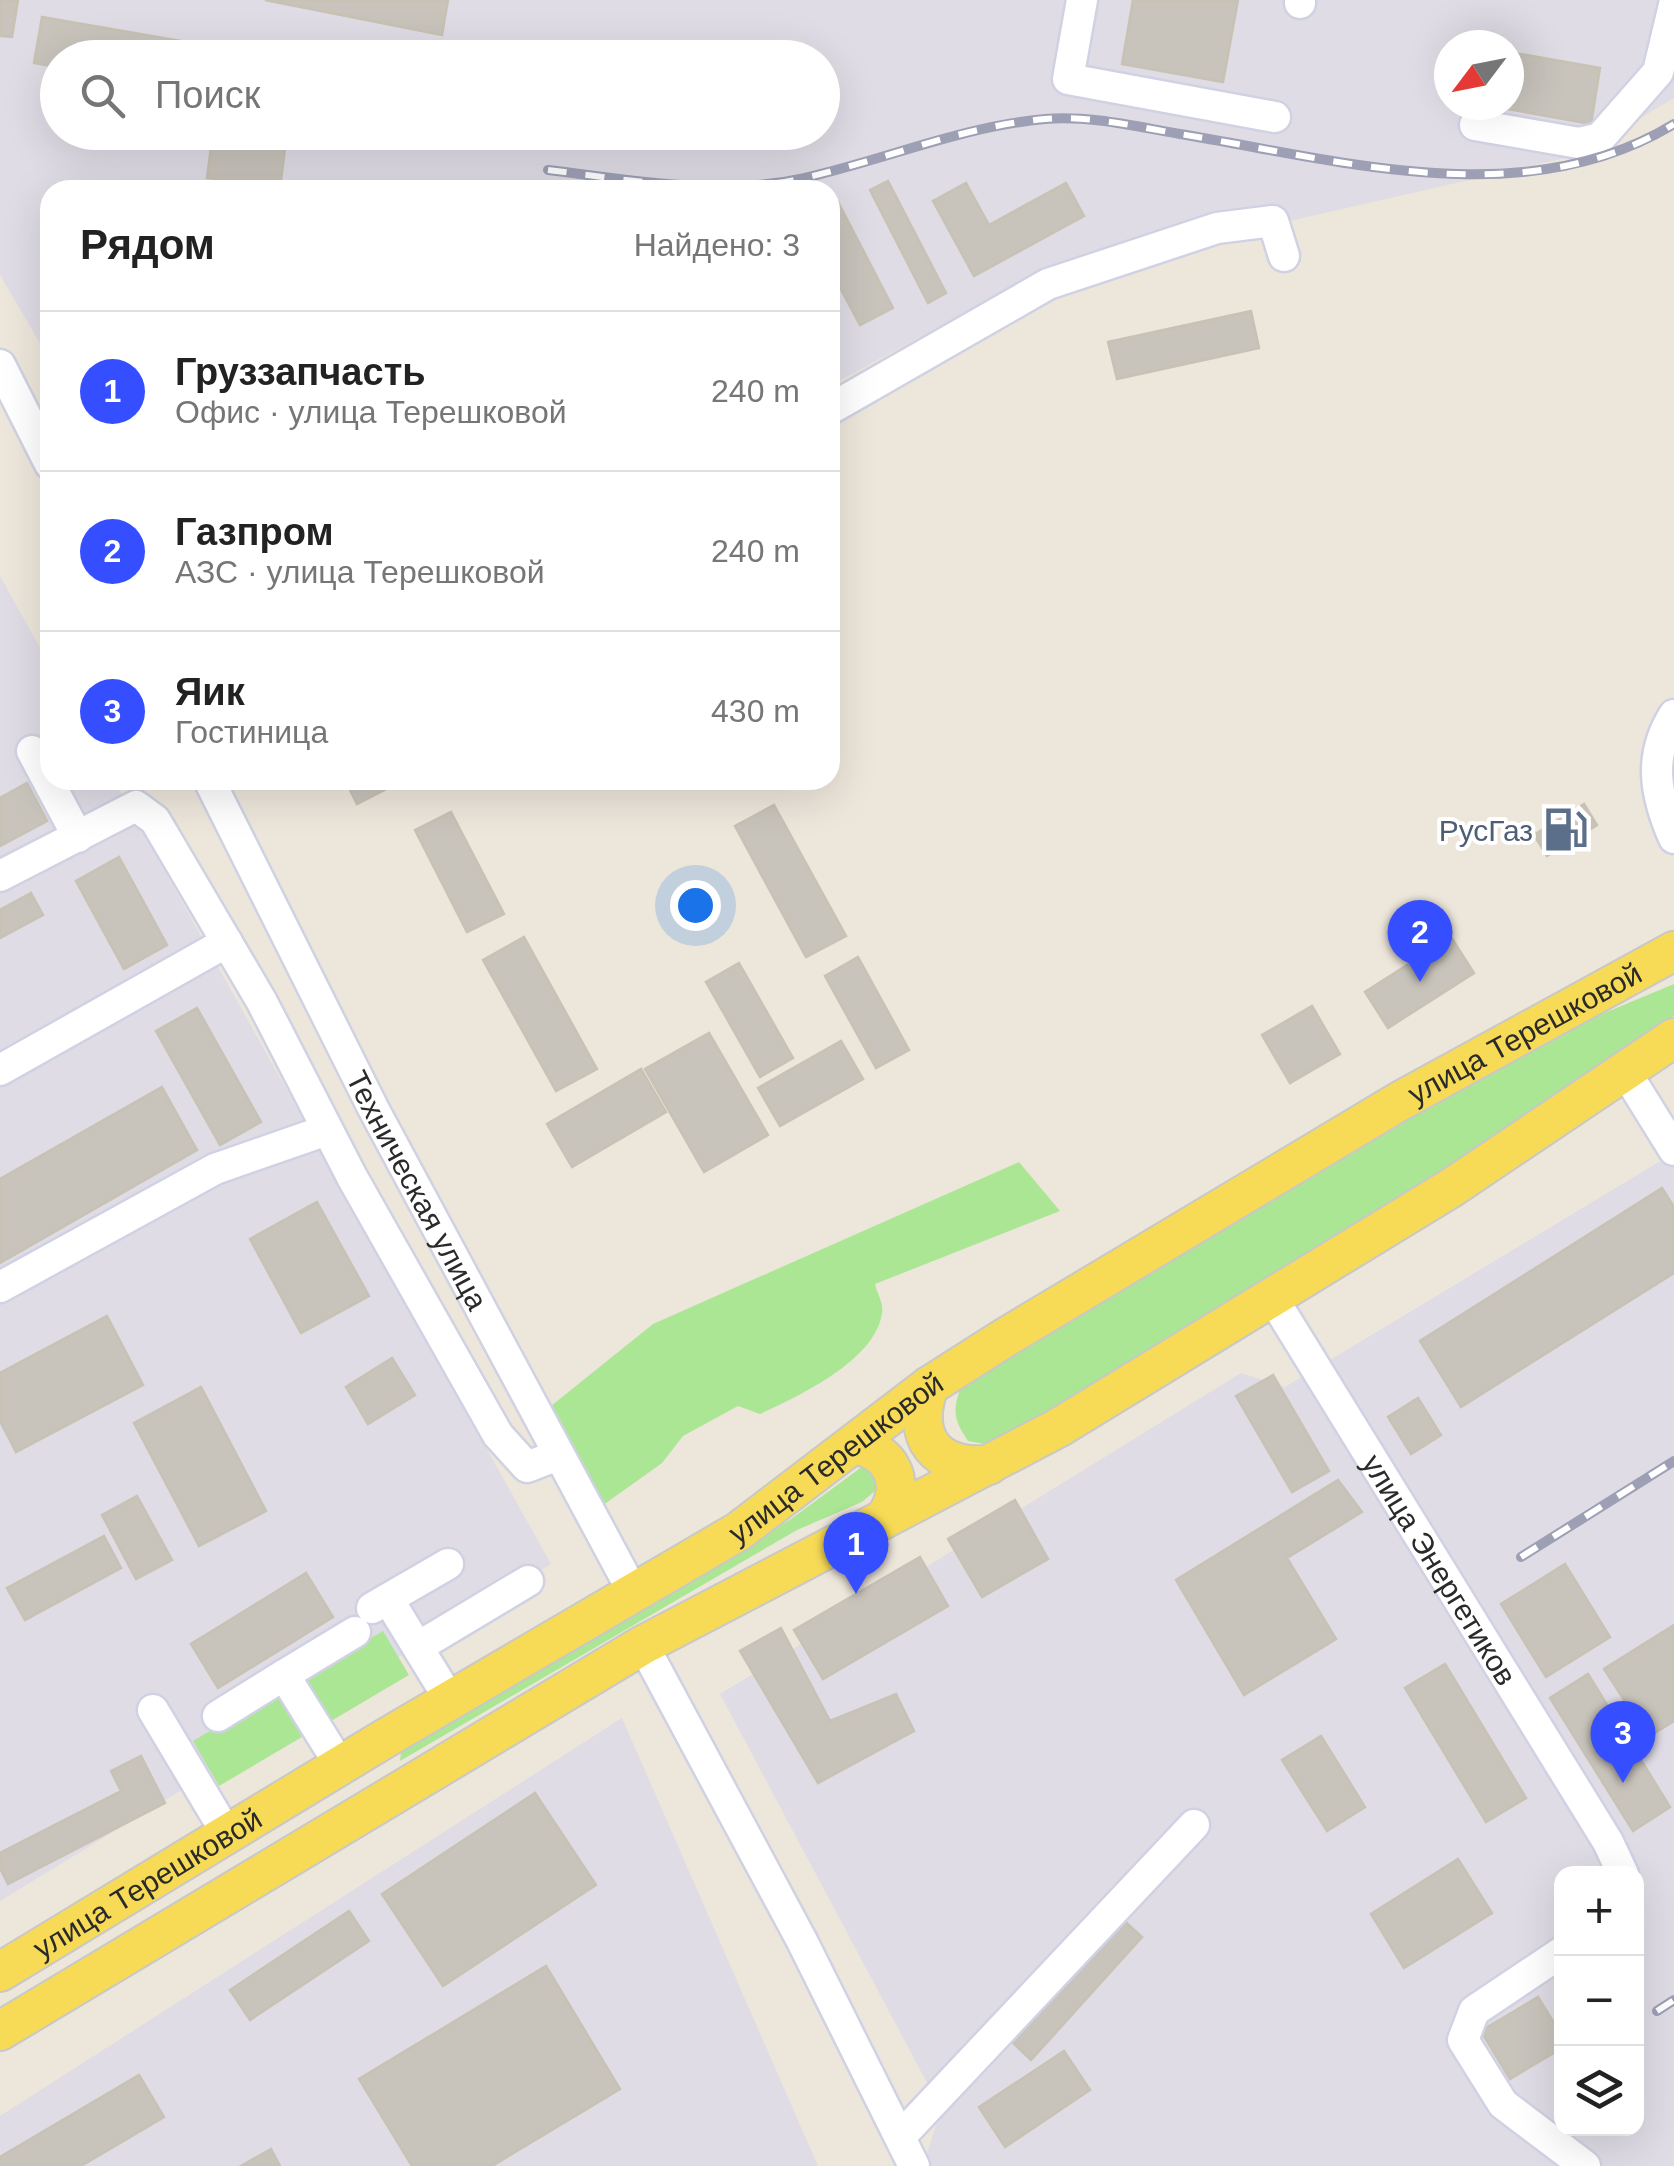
<!DOCTYPE html>
<html lang="ru">
<meta charset="utf-8">
<style>
:root{--surface:#fff;--page:#f2f2f2;--text:#222;--muted:#767676;--line:#e0e0e0;--accent:#354eff}
body{margin:0;font-family:Arial,sans-serif;background:var(--page);color:var(--text)}
.controls{position:absolute;right:30px;bottom:30px;display:grid;overflow:hidden;border-radius:20px;box-shadow:0 10px 40px #0002}
.controls button{width:90px;height:90px;display:grid;place-items:center;padding:0;border:0;border-bottom:2px solid var(--line);background:var(--surface);color:var(--text);font:50px sans-serif}
.compass{position:absolute;left:1434px;top:30px;width:90px;height:90px;border-radius:50%;background:var(--surface);box-shadow:0 10px 40px #0002;rotate:238deg}
.you{position:absolute;left:695px;top:905px;width:35px;height:35px;margin:-25px;border:8px solid #fff;border-radius:50%;background:#1a73e8;box-shadow:0 0 0 15px #1a73e833}
.badge{display:grid;place-items:center;width:65px;height:65px;border-radius:50%;background:var(--accent);color:#fff;font-size:32px;font-weight:700}
.pin{position:absolute;translate:-50% -82px;filter:drop-shadow(0 2px 5px #0008)}
.pin::after{content:'';position:absolute;top:52px;width:35px;height:30px;background:inherit;clip-path:polygon(0 0,100% 0,50% 100%)}
.list{margin:0;padding:0;list-style:none}
h2{display:flex;justify-content:space-between;align-items:center;height:130px;margin:0;padding:0 40px;font-size:42px}
h2 small{font-size:32px;font-weight:400;color:var(--muted)}
.list li{display:grid;grid-template-columns:65px 1fr auto;gap:30px;align-items:center;box-sizing:border-box;height:160px;padding:0 40px;border-top:2px solid var(--line)}
.list b{display:block;font-size:38px;white-space:nowrap}
.list p{margin:0;font-size:32px;white-space:nowrap;color:var(--muted)}
.list em{font-size:32px;font-style:normal;color:var(--muted)}
.icon{flex:none;width:55px;height:55px;fill:none;stroke:currentColor;stroke-width:2;stroke-linecap:round;stroke-linejoin:round}
.map{position:relative;flex:none;width:1674px;height:2166px;overflow:hidden}
.search{position:absolute;background:var(--surface);box-shadow:0 10px 40px #0002;left:40px;top:40px;width:800px;height:110px;display:flex;align-items:center;gap:25px;box-sizing:border-box;padding:0 35px;border-radius:55px;color:var(--muted);font-size:38px}
.panel{position:absolute;background:var(--surface);box-shadow:0 10px 40px #0002;left:40px;top:180px;width:800px;height:610px;border-radius:30px}
.map>svg:first-child{display:block}
.industrial{fill:#dfdce5;fill-rule:evenodd}
.green{fill:#abe695}
.building{fill:#c8c3bb;stroke:#c8c2b4;stroke-width:2.5}
.lines{fill:none;stroke-linecap:round;stroke-linejoin:round}
.minor-casing{stroke:#d0d2e3;stroke-width:35}
.major-casing{stroke:#c8c8c8;stroke-width:42}
.minor{stroke:#fff;stroke-width:30}
.major{stroke:#f7db56;stroke-width:38}
.rail-casing{stroke:#9d9fb5;stroke-width:10}
.rail{stroke:#fff;stroke-width:6;stroke-dasharray:19;stroke-linecap:butt}
.labels{text-anchor:middle;dominant-baseline:central;stroke-width:8;stroke-linejoin:round;paint-order:stroke}
.service-label{font-size:30px;fill:#4e5e75;stroke:#fff;text-anchor:end}
.street-label{font-size:30px;fill:#2a2a2a;stroke:#fff}
</style>
<div class="map">
<svg width="1674" height="2166" viewBox="0 0 1674 2166">
<rect width="100%" height="100%" fill="#ede6db"/>
<path class="industrial" d="M0 0H1674V98L1578 155 1018 283 830 386V190H50V360L0 275ZM1449 45H1509V105H1449ZM58 58H822V132H58Z
M0 576 50 666V780H114L551 1564 0 1901Z
M1674 1153V2166H923L941 2109 720 1694 1241 1373 1285 1387ZM1562 1874H1636V2128H1562Z
M622 1718 818 2166H0V2116Z"/>
<path class="green" d="M1674 984V1016L1444 1174 1003 1439 984 1444 968 1441C954 1420 952 1411 961 1387L1549 1036Z
M1019 1162 1060 1211 875 1284C877 1293 884 1304 882 1313 876 1360 799 1396 760 1414L738 1406 683 1436 662 1463 599 1508 546 1410 653 1324Z
M863 1466 875 1478V1491L862 1502 797 1530 400 1761 401 1752 791 1519Z
M383 1631 409 1675 326 1724 300 1680Z
M276 1692 302 1737 219 1786 193 1741Z"/>
<path class="building" d="M0 0H18L12 37 0 36Z
M265 0H448L442 35Z
M1133 0H1238L1223 82 1122 64Z
M42 17 268 56V58H58V67L34 63Z
M1509 52 1600 68 1591 124 1486 105H1509Z
M213 132H287L280 188 207 178Z
M888 181 946 293 928 303 870 190Z
M966 183 989 225 1066 183 1084 216 974 276 933 201Z
M837 200 893 308 860 325 830 269V203Z
M1251 311 1259 348 1117 379 1108 342Z
M345 780H404L357 804Z
M27 783 47 821 0 846V798Z
M1584 804 1597 825 1547 856 1534 835Z
M774 805 846 936 806 957 735 826Z
M451 812 504 914 467 932 415 830Z
M119 857 167 945 124 969 76 881Z
M31 893 43 915 0 938V910Z
M524 937 597 1069 556 1091 483 960Z
M1451 937 1474 973 1388 1028 1365 992Z
M858 957 909 1050 876 1068 825 976Z
M739 963 793 1058 760 1077 706 982Z
M1312 1006 1340 1054 1290 1083 1262 1035Z
M197 1008 261 1122 220 1145 156 1031Z
M709 1033 768 1135 704 1172 645 1069Z
M841 1041 863 1079 780 1126 758 1088Z
M641 1069 666 1112 572 1167 547 1124Z
M162 1087 197 1150 0 1263V1179Z
M1662 1188 1674 1207V1273L1461 1407 1420 1341Z
M317 1202 369 1296 301 1333 250 1239Z
M107 1316 143 1385 16 1452 0 1421V1373Z
M392 1358 415 1395 368 1424 346 1387Z
M1273 1375 1329 1471 1292 1492 1236 1396Z
M201 1387 266 1511 199 1546 134 1423Z
M1418 1398 1441 1435 1411 1454 1388 1417Z
M1338 1480 1362 1512 1287 1558 1336 1639 1244 1695 1176 1580Z
M137 1496 172 1560 136 1579 102 1515Z
M1015 1500 1048 1559 982 1597 948 1539Z
M104 1536 121 1568 25 1620 7 1588Z
M920 1557 948 1606 823 1679 794 1630Z
M1565 1564 1610 1637 1546 1677 1501 1604Z
M306 1573 333 1617 218 1688 191 1644Z
M1674 1625V1721L1648 1737 1604 1669Z
M781 1628 830 1721 896 1694 914 1731 818 1783 740 1651Z
M1445 1664 1526 1798 1486 1822 1405 1688Z
M1588 1674 1670 1807 1633 1831 1550 1698Z
M1321 1736 1365 1807 1327 1831 1282 1760Z
M141 1756 165 1803 8 1884 0 1868V1853L121 1791 111 1771Z
M535 1793 596 1885 443 1986 382 1894Z
M1458 1859 1492 1913 1404 1968 1371 1914Z
M349 1911 369 1941 250 2020 230 1990Z
M1119 1916 1142 1937 1031 2060 1008 2038Z
M546 1966 620 2089 492 2166H412L359 2079Z
M1538 1997 1562 2036V2048L1510 2079 1481 2031Z
M1064 2051 1090 2090 1005 2147 979 2107Z
M139 2075 164 2117 81 2166H0V2157Z
M271 2149 280 2166H241Z"/>
<g class="lines">
<defs>
<g id="minor">
<path d="M1082 0 1068 79 1275 117"/>
<path d="M1300 3V0"/>
<path d="M1475 125 1579 143 1600 138 1658 72 1674 5"/>
<path d="M0 365 50 464"/>
<path d="M830 409 1048 284 1217 228 1273 221 1284 256"/>
<path d="M1674 715C1648 756 1655 795 1674 838"/>
<path d="M32 751 78 837"/>
<path id="s1" d="M209 780 373 1108 634 1594"/>
<path d="M0 876 136 806 155 820 262 1002 352 1177 498 1435 527 1467 558 1455"/>
<path d="M0 1070 227 942"/>
<path d="M1625 1071 1674 1150"/>
<path d="M0 1287 215 1169 327 1130"/>
<path id="s2" d="M1272 1297 1608 1842 1623 1874"/>
<path d="M388 1599 450 1700"/>
<path d="M372 1608 448 1564"/>
<path d="M643 1645 802 1941 914 2166"/>
<path d="M418 1647 528 1581"/>
<path d="M284 1675 355 1632"/>
<path d="M153 1710 227 1834"/>
<path d="M218 1716 284 1675 340 1765"/>
<path d="M1562 1952 1474 2011 1463 2040 1503 2104 1585 2166"/>
<path d="M901 2136 1194 1825"/>
</g>
<g id="major">
<path d="M929 1386C911 1437 934 1469 989 1465"/>
<path d="M854 1444C891 1451 907 1482 887 1515"/>
<path id="s3" d="M0 1972 384 1739 739 1531 929 1386 1006 1337 1400 1101 1674 951"/>
<path d="M0 2031 643 1645 1058 1428 1451 1188 1674 1038"/>
</g>
</defs>
<use href="#minor" class="minor-casing"/>
<use href="#major" class="major-casing"/>
<use href="#minor" class="minor"/>
<use href="#major" class="major"/>
<defs>
<path id="rail" d="M548 170C630 180 721 197 804 178 884 160 963 126 1045 119 1089 115 1138 127 1180 134 1340 160 1525 215 1674 124
M1521 1557 1674 1461
M1657 2011 1674 2000"/>
</defs>
<use href="#rail" class="rail-casing"/>
<use href="#rail" class="rail"/>
</g>
<defs>
<symbol id="fuel-bare" viewBox="-9 -9 18 18"><path d="M-5.5-6h7V0h2V4h1.3V-2.5L3-4.5l.8-.8L6-3V5H2.5V1h-1V6h-7ZM-4.2-4.7v3.2H.2V-4.7Z" fill="#5c6f8a" stroke="#fff" stroke-width="2.5" paint-order="stroke"/></symbol>
</defs>
<g fill-rule="evenodd">
<use href="#fuel-bare" x="1534" y="798" width="63" height="63"/>
</g>
<g class="labels">
<g class="service-label">
<text x="1533" y="830">РусГаз</text>
</g>
<g class="street-label">
<text stroke="none"><textPath href="#s3" startOffset="1792">улица Терешковой</textPath></text>
<text stroke="none"><textPath href="#s1" startOffset="460">Техническая улица</textPath></text>
<text stroke="none"><textPath href="#s3" startOffset="982">улица Терешковой</textPath></text>
<text stroke="none"><textPath href="#s2" startOffset="320">улица Энергетиков</textPath></text>
<text stroke="none"><textPath href="#s3" startOffset="172">улица Терешковой</textPath></text>
</g>
</g>
</svg>
<div class="controls">
<button>+</button>
<button>−</button>
<button><svg class="icon" aria-label="layers" viewBox="0 0 24 24"><path d="M12 4l9 5-9 5-9-5zM3 14l9 5 9-5"/></svg></button>
</div>
<svg class="compass" viewBox="-18 -18 36 36"><path d="M0-13l5 13h-10z" fill="#e53935"/><path d="M0 13l5-13h-10z" fill="#767676"/></svg>
<div class="you"></div>
<div class="pin badge" style="left:856px;top:1594px">1</div>
<div class="pin badge" style="left:1420px;top:982px">2</div>
<div class="pin badge" style="left:1623px;top:1783px">3</div>
<div class="search"><svg class="icon" aria-label="search" viewBox="0 0 24 24"><circle cx="10" cy="10" r="6"/><path d="M15 15l6 6"/></svg>Поиск</div>
<section class="panel">
<h2>Рядом<small>Найдено: 3</small></h2>
<ul class="list">
<li><span class="badge">1</span><div><b>Груззапчасть</b><p>Офис · улица Терешковой</p></div><em>240 m</em></li>
<li><span class="badge">2</span><div><b>Газпром</b><p>АЗС · улица Терешковой</p></div><em>240 m</em></li>
<li><span class="badge">3</span><div><b>Яик</b><p>Гостиница</p></div><em>430 m</em></li>
</ul>
</section>
</div>
